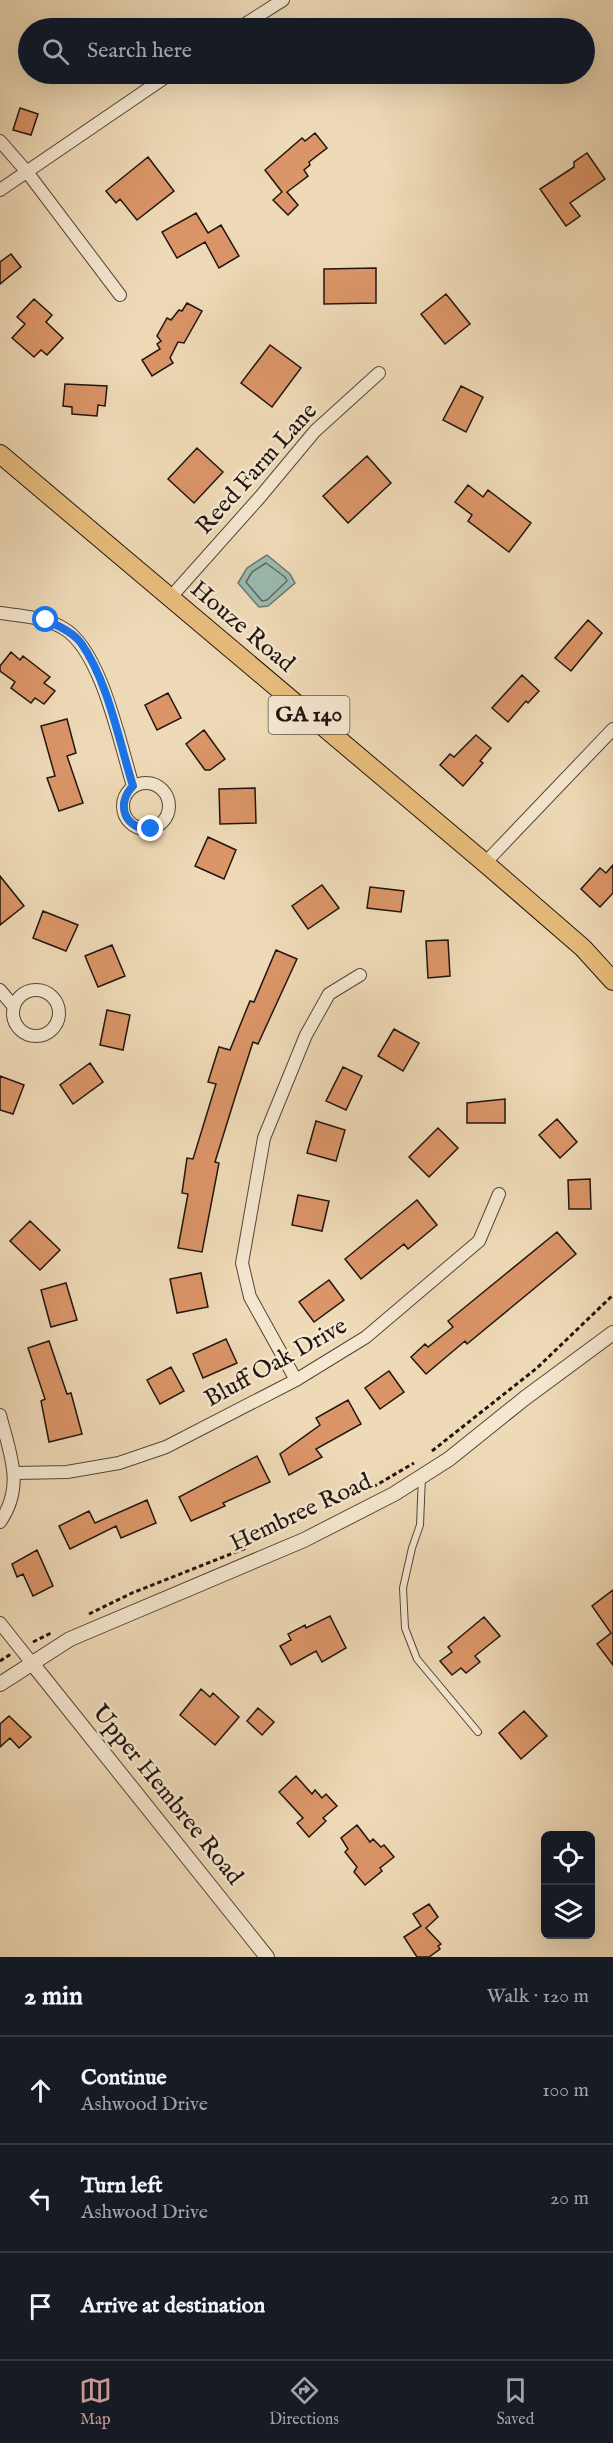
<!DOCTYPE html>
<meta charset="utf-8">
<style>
:root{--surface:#171b24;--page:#242831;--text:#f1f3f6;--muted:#9ea1a6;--line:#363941;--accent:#c59692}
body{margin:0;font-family:"IM FELL English",serif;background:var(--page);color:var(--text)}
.controls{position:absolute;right:18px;bottom:18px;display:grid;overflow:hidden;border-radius:9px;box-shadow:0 6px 24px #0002}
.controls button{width:54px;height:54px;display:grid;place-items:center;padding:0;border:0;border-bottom:2px solid var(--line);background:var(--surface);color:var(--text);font:30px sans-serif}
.stop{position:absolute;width:18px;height:18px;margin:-14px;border:4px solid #1a73e8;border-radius:50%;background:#fff}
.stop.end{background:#1a73e8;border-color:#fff;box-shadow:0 2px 6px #0008}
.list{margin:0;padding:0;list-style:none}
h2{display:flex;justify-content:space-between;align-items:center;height:78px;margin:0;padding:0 24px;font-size:26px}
h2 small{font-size:20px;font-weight:400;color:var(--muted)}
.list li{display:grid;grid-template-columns:39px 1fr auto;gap:18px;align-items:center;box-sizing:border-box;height:108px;padding:0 24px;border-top:2px solid var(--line)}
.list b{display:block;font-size:22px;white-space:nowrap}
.list p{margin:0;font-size:20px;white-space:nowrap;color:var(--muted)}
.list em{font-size:20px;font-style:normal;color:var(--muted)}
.icon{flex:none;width:33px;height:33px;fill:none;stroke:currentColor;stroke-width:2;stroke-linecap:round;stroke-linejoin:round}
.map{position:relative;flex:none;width:613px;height:1957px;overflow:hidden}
.search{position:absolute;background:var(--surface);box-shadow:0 6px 24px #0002;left:18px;right:18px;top:18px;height:66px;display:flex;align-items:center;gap:15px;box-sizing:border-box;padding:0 21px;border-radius:33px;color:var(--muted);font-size:22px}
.sheet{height:402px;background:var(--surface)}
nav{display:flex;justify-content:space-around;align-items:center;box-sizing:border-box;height:84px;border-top:2px solid var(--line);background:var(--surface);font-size:16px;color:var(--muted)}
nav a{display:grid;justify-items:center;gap:3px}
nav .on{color:var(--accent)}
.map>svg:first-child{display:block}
.water{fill:#9abab0;stroke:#6a7870;stroke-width:1.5}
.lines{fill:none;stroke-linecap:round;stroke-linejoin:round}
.shore{stroke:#5e6860;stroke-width:1.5}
.building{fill:#db9568;stroke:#211510;stroke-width:1.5}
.service-casing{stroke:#54463a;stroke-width:8}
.minor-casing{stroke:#54463a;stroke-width:14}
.tertiary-casing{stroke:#54463a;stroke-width:16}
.primary-casing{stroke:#211510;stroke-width:20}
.path{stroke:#211510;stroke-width:3;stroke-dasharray:4.5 3;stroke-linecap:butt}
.service{stroke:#f5e7d0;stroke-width:6}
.minor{stroke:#f5e7d0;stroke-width:12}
.tertiary{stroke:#f5e7d0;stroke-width:14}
.primary{stroke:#e8bd7c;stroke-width:18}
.route{stroke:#1a73e8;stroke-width:8}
.labels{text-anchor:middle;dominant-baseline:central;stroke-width:5;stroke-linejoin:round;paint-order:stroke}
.shield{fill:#f5e7d0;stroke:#61544a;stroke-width:1.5}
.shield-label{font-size:22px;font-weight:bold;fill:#211510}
.street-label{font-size:24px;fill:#211510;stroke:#f5e7d0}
</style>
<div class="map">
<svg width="613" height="1957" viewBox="0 0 613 1957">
<rect width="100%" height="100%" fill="#efdab7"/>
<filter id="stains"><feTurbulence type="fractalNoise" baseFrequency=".00333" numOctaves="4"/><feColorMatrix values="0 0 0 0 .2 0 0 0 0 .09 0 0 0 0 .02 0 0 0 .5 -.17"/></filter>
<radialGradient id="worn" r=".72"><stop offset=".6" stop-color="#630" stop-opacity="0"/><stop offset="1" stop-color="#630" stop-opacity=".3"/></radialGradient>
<path class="water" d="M267 555 290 574 295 583 268 606 259 607 238 583 247 568Z"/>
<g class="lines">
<path class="shore" d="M266 563 285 577 287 581 267 600 262 601 246 582 252 572Z"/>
</g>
<path class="building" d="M20 108 38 114 31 135 13 130Z
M315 133 327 148 309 162 310 165 304 170 308 176 287 192 298 205 288 215 273 200 282 192 265 170 302 138 305 141Z
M587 153 605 179 570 203 580 216 566 226 540 189 574 167V162Z
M148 157 174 191 137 220 120 199 116 203 106 191Z
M196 213 208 233 221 225 239 256 219 268 205 242 177 258 162 232Z
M11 254 21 267 0 284V262Z
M376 268V303L324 304V269Z
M446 294 470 324 445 344 421 314Z
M34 299 52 315 46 322 63 338 47 355 41 350 34 357 12 338 25 324 17 317Z
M187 303 202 311 184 343 178 342 170 358 173 363 152 376 142 360 160 349 157 344 161 341 157 336 167 318 171 320 179 310 182 311Z
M270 345 301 368 272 407 241 383Z
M65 384 107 386 105 406 98 405 97 416 72 414V407L63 406Z
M461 386 483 397 466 432 443 420Z
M197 448 223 472 194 503 168 479Z
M367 456 391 483 348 523 323 496Z
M468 485 483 497 488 490 531 523 509 552 468 521 472 515 455 502Z
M588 620 602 633 571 671 555 658Z
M11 652 20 660 23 656 50 677 44 683 55 691 44 704 35 698 31 703 11 688 15 682 0 671V666Z
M522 675 539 691 528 703 526 701 508 722 492 708Z
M168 693 181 718 157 730 145 705Z
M67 719 76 753 67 756 83 803 59 811 47 778 55 776 41 726Z
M204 730 225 759 210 770H205L186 744Z
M476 735 491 748 480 761 483 763 463 786 440 765 450 754 454 757Z
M255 788 256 823 220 824 219 789Z
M208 837 236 850 224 879 195 866Z
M613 865V893L600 907 581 889 600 868 606 873Z
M0 876 24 906 0 925Z
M322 885 339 908 308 929 292 906Z
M370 887 404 891 401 912 367 908Z
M43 911 78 925 66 951 33 938Z
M448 940 450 976 428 978 426 941Z
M112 945 125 976 98 987 85 956Z
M276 950 297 959 258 1044 253 1042 237 1091 215 1162 219 1163 202 1252 178 1248 188 1194 182 1193 187 1158 193 1159 216 1084 208 1082 219 1047 230 1050 250 1001 254 1002Z
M107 1010 130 1015 123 1050 100 1045Z
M394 1029 419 1043 403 1071 378 1056Z
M90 1063 103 1082 73 1104 60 1085Z
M343 1067 362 1076 346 1110 326 1101Z
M0 1076 24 1085 13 1114 0 1110Z
M505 1099V1123H467V1103Z
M557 1119 577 1142 560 1158 539 1135Z
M316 1121 345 1130 336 1161 307 1153Z
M438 1128 458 1148 429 1177 409 1157Z
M590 1179 591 1209H569L568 1180Z
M298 1195 329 1201 322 1231 292 1225Z
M417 1200 437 1225 408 1249 404 1244 361 1279 345 1259Z
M30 1221 60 1250 40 1270 10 1241Z
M557 1232 576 1254 467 1344 465 1341 426 1374 411 1357 425 1344 428 1347 453 1327 448 1321Z
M201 1273 208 1307 177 1313 170 1279Z
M329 1280 344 1300 314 1322 299 1302Z
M66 1283 77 1320 51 1327 41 1290Z
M226 1339 237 1363 203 1378 193 1354Z
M49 1341 67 1394 71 1393 82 1434 49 1442 41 1401 45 1399 28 1348Z
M171 1367 184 1391 160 1404 147 1380Z
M389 1371 404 1392 380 1409 365 1388Z
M348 1400 361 1424 316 1449 322 1457 289 1475 280 1454 320 1425 316 1418Z
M257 1456 270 1482 223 1503 225 1506 191 1521 179 1497Z
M147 1500 156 1523 121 1538 116 1526 70 1549 59 1526 89 1511 95 1523Z
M37 1550 53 1586 33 1596 23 1574 17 1577 12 1564Z
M613 1590V1665L597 1644 611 1633 592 1606Z
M330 1616 346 1648 322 1662 316 1651 291 1665 280 1646 291 1640 288 1634 305 1625 306 1628Z
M484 1617 500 1636 475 1656 480 1662 466 1673 461 1668 452 1675 440 1661 452 1652 448 1647Z
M201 1689 210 1697 213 1693 239 1717 215 1745 180 1715Z
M258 1708 274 1722 262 1735 247 1721Z
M524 1711 547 1736 521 1759 499 1733Z
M9 1716 31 1737 19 1748 10 1738 0 1747V1724Z
M296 1776 312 1794 315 1790 322 1798 326 1794 337 1806 323 1818 326 1821 309 1837 297 1823 303 1818 279 1792Z
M357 1825 370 1842 373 1839 381 1847 384 1845 394 1857 380 1868 382 1871 365 1885 354 1872 357 1867 345 1852 348 1849 341 1838Z
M429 1904 438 1917 426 1928 441 1944 438 1946 440 1949 429 1957H417L404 1937 421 1926 413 1914Z"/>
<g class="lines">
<defs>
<path id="service" d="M422 1476 420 1525 412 1548 403 1588 405 1628 417 1659 478 1732"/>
<path id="minor" d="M239 28 283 0
M0 141 27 172 120 295
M0 190 170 74
M170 598 260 497 315 431 379 373
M0 613C21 616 44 617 63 628 101 649 120 744 133 786
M123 806a23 23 0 1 1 46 0a23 23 0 1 1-46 0Z
M485 863 613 729
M13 1013a23 23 0 1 1 46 0a23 23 0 1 1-46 0Z
M0 990 14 1007
M296 1380 250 1297 242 1263 264 1138 306 1035 329 994 360 975
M0 1415C10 1454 25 1486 0 1522
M15 1473 67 1472 119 1463 166 1447 296 1380 366 1337 479 1241 499 1194
M0 1623 31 1662"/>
<path id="tertiary" d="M31 1662 267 1957
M0 1684 70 1639 304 1540 394 1494 449 1459 525 1398 613 1333"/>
<path id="primary" d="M0 454 485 863 583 948 613 981"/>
</defs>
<use href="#service" class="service-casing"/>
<use href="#minor" class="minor-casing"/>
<use href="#tertiary" class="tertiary-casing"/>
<use href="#primary" class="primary-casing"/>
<path class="path" d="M432 1451 537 1368 613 1295
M373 1487 414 1463
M89 1614 132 1593 246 1548
M33 1642 53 1632
M0 1661 11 1654"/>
<use href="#service" class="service"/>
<use href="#minor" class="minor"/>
<use href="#tertiary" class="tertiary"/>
<use href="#primary" class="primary"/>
</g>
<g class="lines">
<path class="route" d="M46 620C58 626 73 632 81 643 108 681 119 741 133 786 115 804 125 830 151 829"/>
</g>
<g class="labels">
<rect class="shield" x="268.5" y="696" width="81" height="38" rx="4.5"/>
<g class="shield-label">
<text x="309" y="715">GA 140</text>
</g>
<g class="street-label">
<text transform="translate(257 469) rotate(-48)">Reed Farm Lane</text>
<text transform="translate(242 627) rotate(40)">Houze Road</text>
<text transform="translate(276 1363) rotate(-29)">Bluff Oak Drive</text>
<text transform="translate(301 1513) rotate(-25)">Hembree Road</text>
<text transform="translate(167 1795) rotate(51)">Upper Hembree Road</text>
</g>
</g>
<rect width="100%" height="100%" filter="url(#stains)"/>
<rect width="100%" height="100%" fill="url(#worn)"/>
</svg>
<div class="controls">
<button><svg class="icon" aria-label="locate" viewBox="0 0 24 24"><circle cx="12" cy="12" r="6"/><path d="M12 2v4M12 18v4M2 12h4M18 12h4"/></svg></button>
<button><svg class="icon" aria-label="layers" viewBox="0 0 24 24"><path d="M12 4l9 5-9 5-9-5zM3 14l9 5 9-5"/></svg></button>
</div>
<div class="stop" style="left:46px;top:620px"></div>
<div class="stop end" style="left:151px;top:829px"></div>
<div class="search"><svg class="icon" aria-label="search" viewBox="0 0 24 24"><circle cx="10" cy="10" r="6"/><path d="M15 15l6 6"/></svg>Search here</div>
</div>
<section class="sheet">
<h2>2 min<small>Walk · 120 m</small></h2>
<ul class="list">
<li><svg class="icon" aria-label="ahead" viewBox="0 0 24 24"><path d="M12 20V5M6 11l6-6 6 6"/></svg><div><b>Continue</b><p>Ashwood Drive</p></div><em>100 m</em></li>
<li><svg class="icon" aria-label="left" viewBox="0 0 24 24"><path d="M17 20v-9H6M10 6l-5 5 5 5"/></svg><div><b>Turn left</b><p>Ashwood Drive</p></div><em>20 m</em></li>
<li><svg class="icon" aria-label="arrive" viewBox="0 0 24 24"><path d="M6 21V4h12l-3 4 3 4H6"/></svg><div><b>Arrive at destination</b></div></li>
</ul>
</section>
<nav>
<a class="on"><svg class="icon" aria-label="map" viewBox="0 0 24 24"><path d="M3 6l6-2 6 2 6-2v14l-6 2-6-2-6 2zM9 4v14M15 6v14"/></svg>Map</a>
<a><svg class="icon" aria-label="directions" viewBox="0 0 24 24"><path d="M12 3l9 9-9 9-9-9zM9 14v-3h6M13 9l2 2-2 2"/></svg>Directions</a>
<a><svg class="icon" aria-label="saved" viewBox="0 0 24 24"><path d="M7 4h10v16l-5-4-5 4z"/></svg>Saved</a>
</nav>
